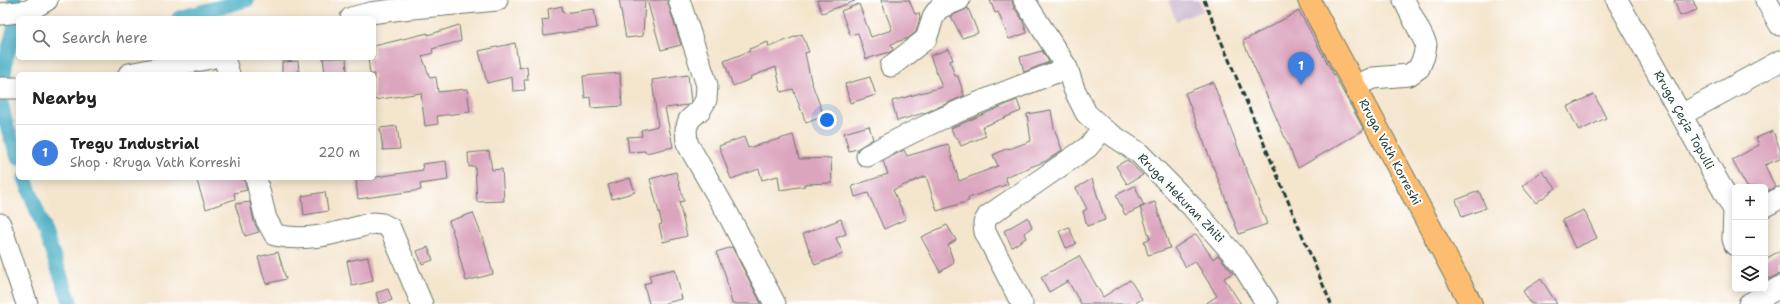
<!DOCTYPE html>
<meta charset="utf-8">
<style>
:root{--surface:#fff;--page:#f2f2f2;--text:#202124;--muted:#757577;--line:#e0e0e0;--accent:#d1495b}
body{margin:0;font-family:"Shantell Sans",sans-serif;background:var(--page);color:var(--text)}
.controls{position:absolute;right:12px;bottom:12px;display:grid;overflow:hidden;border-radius:6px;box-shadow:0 2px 10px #0003}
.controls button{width:36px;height:36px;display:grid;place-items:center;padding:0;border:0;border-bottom:1px solid var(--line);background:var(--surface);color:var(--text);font:20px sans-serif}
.you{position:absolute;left:827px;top:120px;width:14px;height:14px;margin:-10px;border:3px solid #fff;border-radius:50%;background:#1a73e8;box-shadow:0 0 0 6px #1a73e833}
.badge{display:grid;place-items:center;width:26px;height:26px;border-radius:50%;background:var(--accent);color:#fff;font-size:13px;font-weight:700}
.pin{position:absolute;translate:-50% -33px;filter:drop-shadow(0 1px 2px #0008)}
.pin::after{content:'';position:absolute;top:21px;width:14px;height:12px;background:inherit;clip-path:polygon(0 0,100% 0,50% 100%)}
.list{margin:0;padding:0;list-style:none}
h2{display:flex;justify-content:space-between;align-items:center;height:52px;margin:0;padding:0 16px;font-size:17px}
h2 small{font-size:13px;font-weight:400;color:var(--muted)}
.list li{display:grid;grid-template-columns:26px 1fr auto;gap:12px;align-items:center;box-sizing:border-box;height:56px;padding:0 16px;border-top:1px solid var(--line)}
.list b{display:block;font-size:15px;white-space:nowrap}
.list p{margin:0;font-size:13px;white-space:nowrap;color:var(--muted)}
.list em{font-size:13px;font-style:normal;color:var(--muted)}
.icon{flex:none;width:22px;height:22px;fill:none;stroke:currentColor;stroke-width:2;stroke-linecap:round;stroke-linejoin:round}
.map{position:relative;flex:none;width:1780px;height:304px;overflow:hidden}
.search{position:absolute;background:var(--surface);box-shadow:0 2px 10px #0003;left:16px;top:16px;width:360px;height:44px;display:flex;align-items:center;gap:10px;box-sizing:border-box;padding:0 14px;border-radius:6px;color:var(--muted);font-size:15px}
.panel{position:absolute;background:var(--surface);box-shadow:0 2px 10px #0003;left:16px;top:72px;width:360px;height:108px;border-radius:6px}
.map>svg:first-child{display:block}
.industrial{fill:#cebed1}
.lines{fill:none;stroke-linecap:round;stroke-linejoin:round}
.canal{stroke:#42aac2;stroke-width:15}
.building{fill:#dba5be}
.minor-casing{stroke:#6a786a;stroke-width:23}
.major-casing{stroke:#6a786a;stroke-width:24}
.minor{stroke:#fff;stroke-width:21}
.major{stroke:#fcbd6f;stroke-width:22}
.rail{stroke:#1f3d34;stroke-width:3;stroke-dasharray:6 3;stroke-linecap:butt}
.labels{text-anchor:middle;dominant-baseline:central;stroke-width:4;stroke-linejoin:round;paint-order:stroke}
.street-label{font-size:12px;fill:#1f3d34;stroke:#fff}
</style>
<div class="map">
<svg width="1780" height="304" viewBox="0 0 1780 304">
<rect width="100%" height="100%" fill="#fff"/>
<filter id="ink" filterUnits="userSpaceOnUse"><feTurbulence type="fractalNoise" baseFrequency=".025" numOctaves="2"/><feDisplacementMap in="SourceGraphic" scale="8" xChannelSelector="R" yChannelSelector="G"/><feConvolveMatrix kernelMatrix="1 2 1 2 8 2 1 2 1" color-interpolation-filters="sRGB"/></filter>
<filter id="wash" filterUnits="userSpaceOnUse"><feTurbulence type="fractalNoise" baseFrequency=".012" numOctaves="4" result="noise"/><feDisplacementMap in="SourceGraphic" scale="16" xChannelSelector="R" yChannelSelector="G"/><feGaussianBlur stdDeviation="0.9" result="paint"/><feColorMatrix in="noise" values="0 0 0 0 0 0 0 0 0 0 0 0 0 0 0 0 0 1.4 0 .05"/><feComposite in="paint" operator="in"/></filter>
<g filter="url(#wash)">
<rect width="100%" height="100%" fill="#f4e5cd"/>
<path class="industrial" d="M1168 0H1199L1203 11 1176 21Z"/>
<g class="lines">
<path class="canal" d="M14 0 16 22 6 59 1 102 5 120 18 158
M179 18 247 0
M25 178 71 304"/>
</g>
<g id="blocks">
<path class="building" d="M619 0H645L643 36 626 38Z
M647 0H667L681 45 661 50Z
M817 0H854L855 1 822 13Z
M881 0H909L915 14 919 13 920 18 916 32 908 38 891 44 893 49 890 52 866 59 858 33 850 35 841 11 859 4 871 37 892 30Z
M990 0H1012L1014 9H1015L1022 19 1027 33 1009 39 998 12 995 13Z
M1674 0H1693L1697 10 1680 16Z
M562 6 563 13 594 9 597 28 544 36 542 20 549 19 548 9Z
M968 8 978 33 962 38 951 16Z
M1299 11 1364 130 1298 168 1243 41Z
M459 25 461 41 432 49 433 53 422 56 430 78 436 77 438 92 467 89 470 112 437 116 438 124 425 126 421 93 374 100V74H370L368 58H374V46L428 33V35Z
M802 34 809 52 805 53 811 81 824 116 806 123 793 89 781 92 776 67 750 77 751 79 733 86 724 61 750 51 749 49 768 42 769 47Z
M515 43 519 68 527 66 528 80H524L525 90 513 91 512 77 487 83 479 51Z
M949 49 953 60 950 61 955 76H958L964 96 927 112 897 121 892 101 942 87 930 56Z
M1042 51 1049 62 1024 72 1020 57Z
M323 58H346L347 71H344V74H325Z
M298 61 299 72 282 73V62Z
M620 73 622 106 591 108 590 97 585 98 583 76Z
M688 75 691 102 688 105 665 108 673 147 646 153 645 151 629 152 627 137 642 136 641 130 658 126 652 80Z
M870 77 876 95 850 103 845 84Z
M1213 82 1267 224 1239 234 1185 93Z
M1594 94 1606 118 1579 131 1567 107Z
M1017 100 1021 111 982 127 986 136 961 146 957 137 955 138 951 128Z
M1051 110 1054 128 1062 150 1046 161 1005 177 1008 184 968 198 969 201 937 211 926 176 893 190 906 219 884 229 868 193 855 197 852 186 888 174 883 161 904 150 907 156 948 144 959 181 998 166 993 155 1008 148 1009 149 1031 141 1027 114Z
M397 126 400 149 383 150 380 128Z
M869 126 873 139 857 149 849 151 844 133Z
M1773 131 1780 149V159L1765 165 1775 187 1765 192V187H1747L1732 160 1759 145 1756 138Z
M793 135 799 159 831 158 832 183 804 184 805 186 780 190 778 176 762 180 759 169 731 179 719 146 744 137 748 148Z
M489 151 492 170 502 169 504 201 477 202 475 166 469 167 468 153Z
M1127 160 1143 175 1127 184 1116 166Z
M446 161 448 180 420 184 421 190 358 199 356 180 423 170 422 164Z
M1542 171 1556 188 1536 203 1522 186Z
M676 172 684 201 679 202 687 236 663 242 659 225 662 224 650 179Z
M196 178H244L247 190 234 193 235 199 206 209Z
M630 178 635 192 612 199 608 185Z
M1092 179 1105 220 1087 226 1083 211 1087 209 1076 188Z
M1135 186 1144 206 1125 215 1116 195Z
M1479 191 1486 208 1462 217 1456 200Z
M325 192 328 211 304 215 302 196Z
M250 202 254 222 259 232 245 236 235 204Z
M1155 202 1170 248 1148 255 1144 241 1150 239 1140 207Z
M1584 210 1597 238 1575 248 1562 220Z
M473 213 485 244 493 274 466 281 458 251H459L449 221Z
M1028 217 1032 227 1024 233 1026 238 1012 247 1004 231Z
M841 219 846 234 836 238 843 254 815 265 803 234Z
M947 225 956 240 948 245 954 263 940 272 921 237Z
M1069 227 1076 244 1066 248 1059 231Z
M1196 234 1213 259 1218 255 1233 273 1224 278 1241 304H1205L1217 296 1195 261 1186 267 1174 248Z
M428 247 433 260 422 264 417 251Z
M732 247 761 303V304H732L725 274 716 252Z
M1780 251V274L1769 279 1765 273V259Z
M278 252 286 279 266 284 258 257Z
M1079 256 1103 297 1130 280 1142 299 1134 304H1081L1068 281 1049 292 1041 277Z
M368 257 373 281 352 286 347 261Z
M675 269 682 299 662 304H649L644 284 651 282 649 275Z
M1541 279 1557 304H1531L1523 291Z
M388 289 392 300 379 304 376 293Z"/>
</g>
</g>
<g filter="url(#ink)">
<use href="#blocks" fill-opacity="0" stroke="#6a786a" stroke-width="1"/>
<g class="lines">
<defs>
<path id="minor" d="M679 0 707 85 706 100 700 110 689 120 686 129 687 143 729 216 775 304
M1024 0 1067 68 1074 89 1086 113 1103 129 1139 153 1192 207 1241 263 1267 304
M1617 0 1734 210 1733 239 1735 245
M1766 0 1780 25
M0 14 28 11 47 0
M351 18 370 13 402 9 497 0
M224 58 229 74
M891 66 926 39 934 15 939 8 959 0
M129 74 211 58
M1355 86 1373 78 1409 75 1419 68 1424 56 1426 44 1404 0
M0 88H18
M1681 115 1780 61
M867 156C931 120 999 94 1067 68
M256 178 266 219 275 235C309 243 339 232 373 223L382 224 390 228 422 304
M1765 206 1780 198
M0 224 27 304
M1022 304 985 232 984 223 988 216 1088 147 1103 129
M1749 304 1780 287"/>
<path id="major" d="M1309 0 1471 304"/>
</defs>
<use href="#minor" class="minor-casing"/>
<use href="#major" class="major-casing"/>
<use href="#minor" class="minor"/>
<use href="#major" class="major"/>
<path class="rail" d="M1204 0 1331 304"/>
</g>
</g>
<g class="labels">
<g class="street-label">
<text transform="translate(1684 120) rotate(61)">Rruga Çeçiz Topulli</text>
<text transform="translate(1390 152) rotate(62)">Rruga Vath Korreshi</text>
<text transform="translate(1181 198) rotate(46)">Rruga Hekuran Zhiti</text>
</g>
</g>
</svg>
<div class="controls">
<button>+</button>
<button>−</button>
<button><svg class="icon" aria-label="layers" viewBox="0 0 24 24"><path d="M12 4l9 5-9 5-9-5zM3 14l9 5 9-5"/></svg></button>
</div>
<div class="you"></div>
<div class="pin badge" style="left:1301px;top:85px;background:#3f7fe0">1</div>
<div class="search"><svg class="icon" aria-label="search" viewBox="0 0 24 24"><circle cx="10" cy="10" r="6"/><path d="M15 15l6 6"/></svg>Search here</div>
<section class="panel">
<h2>Nearby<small></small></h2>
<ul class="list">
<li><span class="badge" style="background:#3f7fe0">1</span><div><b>Tregu Industrial</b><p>Shop · Rruga Vath Korreshi</p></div><em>220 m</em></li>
</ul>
</section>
</div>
